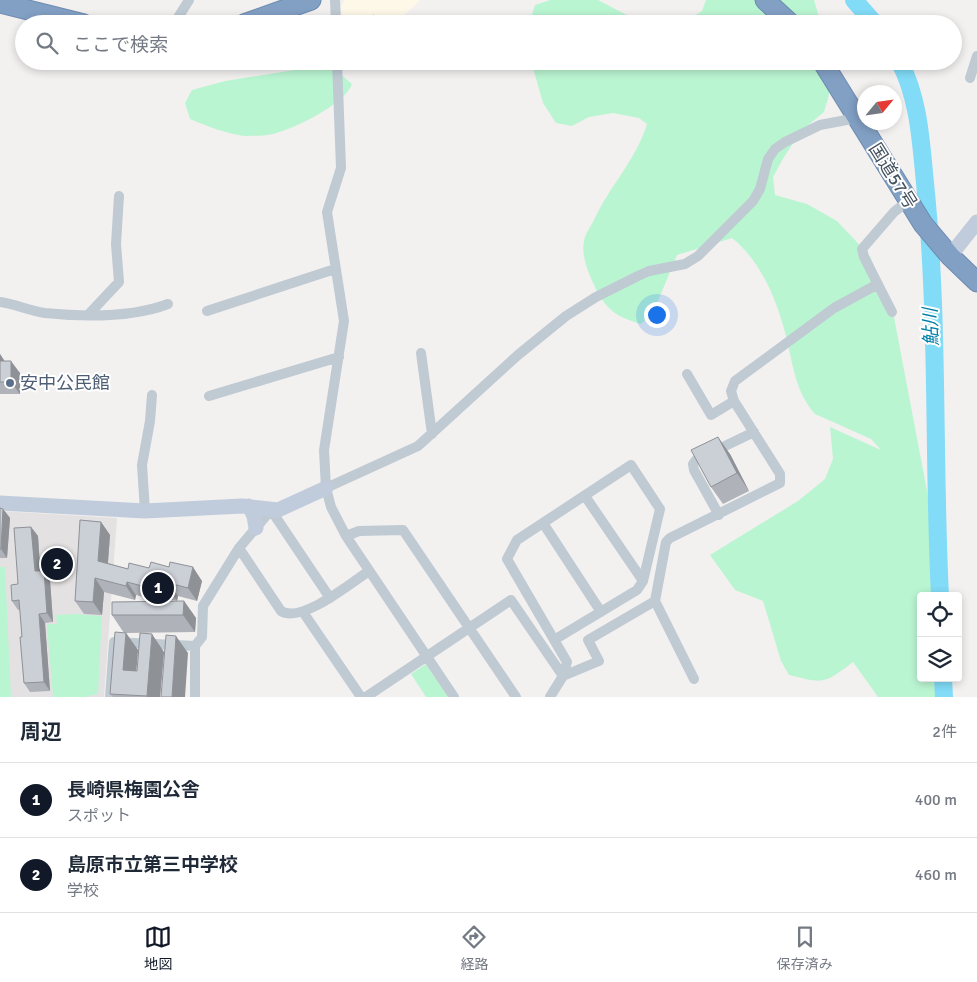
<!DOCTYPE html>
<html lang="ja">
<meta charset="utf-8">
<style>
:root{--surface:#fff;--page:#f6f6f7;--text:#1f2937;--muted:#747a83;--line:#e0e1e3;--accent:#111827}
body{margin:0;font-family:Signika,"Noto Sans JP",sans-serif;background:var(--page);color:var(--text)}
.controls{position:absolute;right:15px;bottom:15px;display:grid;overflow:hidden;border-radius:5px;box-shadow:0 2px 8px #0003}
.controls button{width:45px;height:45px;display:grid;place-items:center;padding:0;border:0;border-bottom:1px solid var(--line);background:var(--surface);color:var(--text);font:25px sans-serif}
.compass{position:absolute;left:857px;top:85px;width:45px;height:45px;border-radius:50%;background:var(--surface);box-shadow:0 2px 8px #0003;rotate:61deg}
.you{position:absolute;left:656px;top:314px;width:18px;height:18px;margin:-12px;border:4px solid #fff;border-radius:50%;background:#1a73e8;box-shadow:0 0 0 8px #1a73e833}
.badge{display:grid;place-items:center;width:32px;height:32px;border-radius:50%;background:var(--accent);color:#fff;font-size:16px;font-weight:700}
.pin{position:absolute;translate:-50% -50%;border:2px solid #fff;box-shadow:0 1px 5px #0006}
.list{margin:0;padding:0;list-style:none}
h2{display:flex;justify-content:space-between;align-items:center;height:65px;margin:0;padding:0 20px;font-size:21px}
h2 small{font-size:16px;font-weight:400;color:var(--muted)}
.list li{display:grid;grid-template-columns:32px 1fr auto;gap:15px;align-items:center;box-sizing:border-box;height:75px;padding:0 20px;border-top:1px solid var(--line)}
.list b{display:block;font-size:19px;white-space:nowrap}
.list p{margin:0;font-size:16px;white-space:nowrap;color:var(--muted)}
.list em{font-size:16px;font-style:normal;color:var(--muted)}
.icon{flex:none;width:28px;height:28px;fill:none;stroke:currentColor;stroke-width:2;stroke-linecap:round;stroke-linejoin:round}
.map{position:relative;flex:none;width:977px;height:697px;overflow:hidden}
.search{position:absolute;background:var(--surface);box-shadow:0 2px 8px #0003;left:15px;right:15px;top:15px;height:55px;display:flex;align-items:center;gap:12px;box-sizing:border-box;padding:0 18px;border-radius:28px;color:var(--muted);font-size:19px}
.sheet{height:215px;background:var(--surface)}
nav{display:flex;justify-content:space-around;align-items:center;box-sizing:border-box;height:70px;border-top:1px solid var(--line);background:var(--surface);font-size:14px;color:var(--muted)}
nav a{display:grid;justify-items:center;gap:2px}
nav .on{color:var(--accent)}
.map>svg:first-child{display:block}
.commercial{fill:#fef8e8}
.education{fill:#e4e1e2}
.green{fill:#baf5d2}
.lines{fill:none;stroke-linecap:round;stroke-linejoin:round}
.river{stroke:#82dbf7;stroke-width:18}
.highway-casing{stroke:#6d8bb0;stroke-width:21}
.street{stroke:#bfcad3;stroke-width:10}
.secondary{stroke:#c0ccdb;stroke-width:15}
.highway{stroke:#82a0c4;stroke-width:19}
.wall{fill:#afb2b8}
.shaded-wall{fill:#8e9196}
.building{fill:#cbcfd6;stroke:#8e9196}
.service-dot{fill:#5c6f8a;stroke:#fff;stroke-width:2}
.labels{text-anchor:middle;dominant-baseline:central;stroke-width:4;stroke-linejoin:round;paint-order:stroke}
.street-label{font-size:18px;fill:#455360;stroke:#fff}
.service-label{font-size:18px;fill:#4e5e75;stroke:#fff;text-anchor:start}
.water-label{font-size:19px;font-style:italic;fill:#0280a7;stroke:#fff}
</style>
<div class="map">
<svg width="977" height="697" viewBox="0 0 977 697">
<rect width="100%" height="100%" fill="#f3f0f0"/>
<path class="commercial" d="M344 0H419L420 1 394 24H342L341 7Z"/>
<path class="education" d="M0 511 117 518 104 697H0Z"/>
<path class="green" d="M550 0H598L644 24H529L535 5Z
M706 0H814L821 24H681L702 11Z
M531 61H827L829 95 824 112 801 131 784 157 773 177 775 195 807 204 837 221 870 256 893 312 928 496 935 596H921V678H939V697H878L853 662C824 684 824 684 789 675L781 661 763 601 735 590 710 555 798 501 825 479 833 459 830 427 881 450 871 439 815 414C796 393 793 366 787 340 778 303 762 262 732 238L677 255 653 313 641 324C616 317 605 309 594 285 588 272 581 255 584 241 585 234 591 226 594 220 609 187 636 160 647 124L639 118 613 113 589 117 572 126 556 123 543 103Z
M320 66 338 72 352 84C346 103 296 128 276 133 268 136 254 136 245 136 227 134 207 126 190 119L185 103 192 90 225 81Z
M0 567H5L11 697H0Z
M74 614 102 616 98 694 84 697H53L47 624H57L56 615Z
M426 664 448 697H426L411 674Z"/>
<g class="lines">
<path class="river" d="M854 0 875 24
M899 61C919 97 921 143 925 183 939 320 933 458 940 596
M943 678 944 697"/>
<defs>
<path id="highway" d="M765 0 791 24
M0 3 84 24
M244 24 311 0
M822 61 923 224 950 256 977 282"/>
</defs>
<use href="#highway" class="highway-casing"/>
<path class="street" d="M335 0 336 24
M174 24 189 0
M337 61 341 168 327 212 344 321 324 450 326 488 331 507 346 536 454 697
M970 78 977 56
M0 302C15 304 30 311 45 313 85 317 131 318 168 304
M207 311 335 269
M892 312 864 257 862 249 894 212 908 201
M89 314 119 282 116 244 119 196
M421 353 432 434
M687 374 711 415 734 401
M209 396 339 357
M326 488 418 446 518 355 566 316 596 297 638 276 649 271 685 264 698 256 753 201 760 189 768 159 775 149 785 142 820 125 857 118
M585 496 643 581
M145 511 142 465 150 421 152 395
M719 515 694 470 693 464 696 460 754 432
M543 523 601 612
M346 536 359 531 403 530 516 697
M239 548 281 611C301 624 351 583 369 571
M655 601 694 679
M303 612 361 697
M110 697 114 642 195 646
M195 697V646L202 637 203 606 239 548 271 510 330 598
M366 697 511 600 563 676 599 661 588 640 655 601 666 542 670 538 780 483V474L734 401 731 391 735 381 834 308 878 284
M550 697 563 676 567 662 507 559 517 540 631 465 660 509 643 581 637 590 554 640"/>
<path class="secondary" d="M950 256 977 222
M0 503 145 511 242 506 278 510 326 488
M249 506 254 516 256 528"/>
<use href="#highway" class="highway"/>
</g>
<path class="wall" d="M0 354 4 361 20 373V394H0Z
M730 454 749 491 723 504 711 487Z
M0 508 3 509 10 518 7 558H0Z
M101 522 110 535 108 563 128 569 149 568 202 581 197 601 178 596 177 601 157 596 156 600 136 595 135 600 104 592 102 615 84 614 75 601Z
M31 527 38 536 40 571H44L50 580 53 622 45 623 50 691 30 692 24 683 22 637 20 610H18L12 601 18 584Z
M184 601 196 618 195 632 126 633 138 650 136 671 164 652 160 697H113L110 694 124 633 112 615Z"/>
<path class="shaded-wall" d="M374 15 381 24H378Z
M0 354 4 360V373L0 367Z
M11 361 20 373V394L11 382Z
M718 437 730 454 749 491 737 473Z
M3 509 10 518 7 558 1 549Z
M101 522 110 535 107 574 98 561Z
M31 527 38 536 41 580 35 571Z
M193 567 202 581 197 601 188 588Z
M44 571 50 580 53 622 47 613Z
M95 578 104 592 102 615 93 602Z
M127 582 136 595 135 600 126 586Z
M147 582 157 596 156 600 146 587Z
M169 583 178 596 177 601 168 588Z
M184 601 196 618 195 632 183 615Z
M39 614 45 623 50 691 44 682Z
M126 633 138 650 135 687 123 670Z
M152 634 164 652 160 697H147V696Z
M176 636 188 653 185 697H172Z"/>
<path class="building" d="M374 15 378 24H350Z
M0 361H11V382H0Z
M718 437 737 473 711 487 691 450Z
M0 508 3 509 1 549H0Z
M80 520 101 522 98 561 128 569 129 563 149 568 151 562 169 567 170 562 193 567 188 588 169 583 168 588 147 582 146 587 127 582 126 586 95 578 93 602 75 601Z
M31 527 35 571H44L47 613 39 614 44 682 24 683 20 637H22L19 600 12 601 11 585 18 584 14 528Z
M184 601 183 615H112V602Z
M115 632 126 633 123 670 137 671 140 633 152 634 147 696 110 694Z
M166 635 176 636 172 697H161Z"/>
<circle class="service-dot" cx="10" cy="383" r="5"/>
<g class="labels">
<g class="street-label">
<text transform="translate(893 176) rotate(58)">国道57号</text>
</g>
<g class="service-label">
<text x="20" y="383">安中公民館</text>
</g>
<g class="water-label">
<text transform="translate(931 327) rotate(-92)">鮎川</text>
</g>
</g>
</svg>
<div class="controls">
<button><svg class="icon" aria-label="locate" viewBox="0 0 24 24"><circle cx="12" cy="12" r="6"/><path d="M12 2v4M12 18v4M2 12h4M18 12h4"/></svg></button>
<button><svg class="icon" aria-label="layers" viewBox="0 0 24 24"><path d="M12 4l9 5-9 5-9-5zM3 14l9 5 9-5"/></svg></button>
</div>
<svg class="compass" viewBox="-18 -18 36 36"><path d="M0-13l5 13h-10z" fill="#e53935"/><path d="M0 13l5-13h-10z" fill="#747a83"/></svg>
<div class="you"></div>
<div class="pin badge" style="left:158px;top:588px">1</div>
<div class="pin badge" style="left:57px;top:564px">2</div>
<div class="search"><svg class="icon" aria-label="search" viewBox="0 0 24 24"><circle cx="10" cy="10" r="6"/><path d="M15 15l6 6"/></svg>ここで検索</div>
</div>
<section class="sheet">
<h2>周辺<small>2件</small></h2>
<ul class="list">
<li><span class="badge">1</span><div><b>長崎県梅園公舎</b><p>スポット</p></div><em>400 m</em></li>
<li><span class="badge">2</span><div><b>島原市立第三中学校</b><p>学校</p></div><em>460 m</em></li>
</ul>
</section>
<nav>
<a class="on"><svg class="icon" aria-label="map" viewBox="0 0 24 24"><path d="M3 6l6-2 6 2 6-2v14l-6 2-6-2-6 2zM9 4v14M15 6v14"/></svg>地図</a>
<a><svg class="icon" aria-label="directions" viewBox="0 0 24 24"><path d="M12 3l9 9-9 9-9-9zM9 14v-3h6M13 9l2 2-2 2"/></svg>経路</a>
<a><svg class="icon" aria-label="saved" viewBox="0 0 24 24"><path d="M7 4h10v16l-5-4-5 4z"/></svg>保存済み</a>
</nav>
